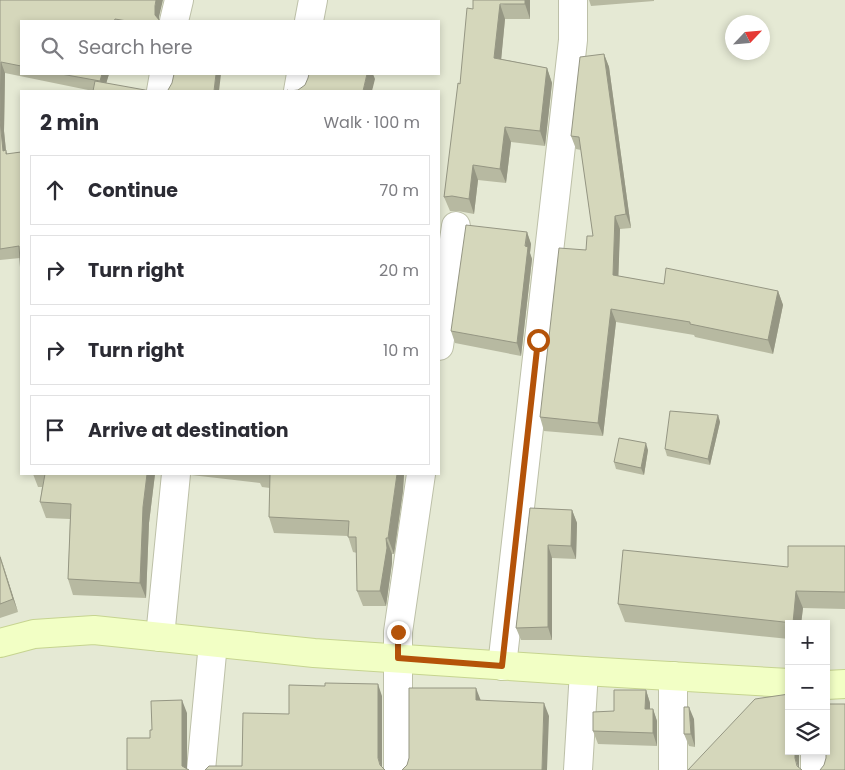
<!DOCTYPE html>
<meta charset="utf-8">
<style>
:root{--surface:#fff;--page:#f7f7f7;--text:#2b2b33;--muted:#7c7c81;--line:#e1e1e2}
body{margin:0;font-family:Poppins,sans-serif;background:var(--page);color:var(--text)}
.controls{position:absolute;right:15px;bottom:15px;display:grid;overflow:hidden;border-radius:0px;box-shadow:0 2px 8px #0003}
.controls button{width:45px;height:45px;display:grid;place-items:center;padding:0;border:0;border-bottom:1px solid var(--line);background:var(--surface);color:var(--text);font:25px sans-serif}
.compass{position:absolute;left:725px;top:15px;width:45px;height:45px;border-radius:50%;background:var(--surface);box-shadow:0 2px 8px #0003;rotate:64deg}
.stop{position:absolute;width:15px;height:15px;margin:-11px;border:4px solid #b45309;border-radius:50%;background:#fff}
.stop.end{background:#b45309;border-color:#fff;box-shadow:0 1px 5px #0008}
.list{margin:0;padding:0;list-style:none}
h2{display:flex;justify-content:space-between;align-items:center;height:65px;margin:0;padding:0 20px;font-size:21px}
h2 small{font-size:16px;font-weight:400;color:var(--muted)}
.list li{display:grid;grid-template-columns:32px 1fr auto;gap:15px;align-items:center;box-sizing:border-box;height:70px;margin:0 10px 10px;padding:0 10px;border:1px solid var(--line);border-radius:0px}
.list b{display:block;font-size:19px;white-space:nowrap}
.list em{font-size:16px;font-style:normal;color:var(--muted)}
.icon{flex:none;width:28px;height:28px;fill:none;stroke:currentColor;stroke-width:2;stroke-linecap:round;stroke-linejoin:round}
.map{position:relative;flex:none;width:845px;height:770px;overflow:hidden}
.search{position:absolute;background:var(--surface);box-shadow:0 2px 8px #0003;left:20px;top:20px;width:420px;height:55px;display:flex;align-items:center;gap:12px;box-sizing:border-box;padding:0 18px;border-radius:0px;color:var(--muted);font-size:19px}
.panel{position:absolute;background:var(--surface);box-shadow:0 2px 8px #0003;left:20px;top:90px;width:420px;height:385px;border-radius:0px}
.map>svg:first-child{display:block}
.residential{fill:#e5e9d4;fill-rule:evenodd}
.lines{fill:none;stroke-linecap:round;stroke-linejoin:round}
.minor-casing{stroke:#bdc0a8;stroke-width:30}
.secondary-casing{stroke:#c6d490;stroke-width:30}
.minor{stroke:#fff;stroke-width:28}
.secondary{stroke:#f2ffc5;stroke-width:28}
.wall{fill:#b7b9a1}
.shaded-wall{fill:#959683}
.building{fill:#d5d7bb;stroke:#959683}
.route{stroke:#b45309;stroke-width:6}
</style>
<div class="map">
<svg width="845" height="770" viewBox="0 0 845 770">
<rect width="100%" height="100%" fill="#f2f4e6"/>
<path class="residential" d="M0 0H845V770H0ZM21 21H439V74H21ZM732 22H762V52H732ZM21 91H439V474H21ZM789 624H826V751H789Z"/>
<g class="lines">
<defs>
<path id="minor" d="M174 21 179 0
M309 21 313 0
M161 91 164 74
M298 91 301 74
M439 346 456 226
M160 637 176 474
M502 666 573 40V0
M673 676V770
M201 770 213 643
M398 770V632L421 474
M578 770 584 671
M815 770V751"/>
<path id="secondary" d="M0 643 34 634 94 630 314 653 584 671 789 683
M826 685 845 684"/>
</defs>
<use href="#minor" class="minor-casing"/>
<use href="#secondary" class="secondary-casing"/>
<use href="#minor" class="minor"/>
<use href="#secondary" class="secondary"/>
</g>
<path class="wall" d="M0 0 159 17V19L160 21H21V74H109L106 83 93 91 5 73 4 131 6 151 7 154 21 152 20 258 0 260Z
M530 0V19H505L501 59 547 68 552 83 545 146 511 142 506 183 478 180 474 214 458 211H450L444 197 460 84 473 9Z
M589 0H654V1L591 6Z
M604 54 609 67 631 228 620 229 618 276 664 284 778 291 783 305 773 354 695 337 694 335 616 322 603 436 544 431 540 417 586 250 593 236 581 150 576 149 571 136Z
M527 232 531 244 530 253 532 259 521 356 455 343 451 331Z
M718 415 720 422 710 465 667 456 665 449Z
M648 450 644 475 616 469 614 462Z
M33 474H155L149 523 146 598 73 595 68 579 70 519 46 518 40 502 42 487H38Z
M191 474H404L403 491 394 554H392V563L386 606H363L357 591V553L353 552 348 536 274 533 269 517 270 488 262 487 260 483 191 475Z
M530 508 572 510 577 523 576 559 552 558V640H521L516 628Z
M845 546V609L803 608 801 624H789V639L625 622 618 604 788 567Z
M0 555 18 612 0 618Z
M646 690 650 703V709H653L657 721V746L598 744 593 731 614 711Z
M694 719 695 747 689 746 684 734Z"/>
<path class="shaded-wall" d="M156 0H163L159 17V21L155 15V6Z
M525 0H530V19L525 4Z
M500 4 505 19 500 72 494 58Z
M604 54 609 67 631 228 626 214Z
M1 62 5 73 4 131 6 151 10 162 3 151 0 120Z
M547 68 552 83 545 146 540 131Z
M102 74H109L104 91 100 81Z
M216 74H221L219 91H214Z
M367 74H373L375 79 372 91H363Z
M505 127 511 142 506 183 500 169Z
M473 165 478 180 474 214 469 199Z
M615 216 620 229 618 289 613 275Z
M527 232 531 244 530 253 532 259 521 356 517 343Z
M778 291 783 305 773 354 768 340Z
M611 309 616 322 603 436 598 423Z
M718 415 720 422 710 465 708 459Z
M646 443 648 450 644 475 641 468Z
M147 474H155L149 523 146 598 140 583 143 507Z
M397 474H404L403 491 394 554 388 538Z
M572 510 577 523 576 559 571 546Z
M386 538 392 554V563L386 606 380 591Z
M548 545 552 558V640L548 627Z
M0 555 18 612 13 599Z
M796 591 803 608 801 624H793V623Z
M378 684 382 696V770L378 758Z
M476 688 481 701 476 700Z
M646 690 650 703V722L645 709Z
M182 700 187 713V770L182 766Z
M544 703 549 716 547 770H542Z
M689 707 694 719 695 747 691 734Z
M653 709 657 721V746L653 733Z
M795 751H799V770L795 758Z"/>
<path class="building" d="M0 0H156L155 6V15L160 21H127L115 19 114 21H21V66L1 62 0 116Z
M473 0H525V4H500L494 58 547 68 540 131 505 127 500 169 473 165 469 199 452 196 444 197 458 83 460 84 467 8 473 9Z
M604 54 626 214 615 216 613 275 664 284 666 268 778 291 768 340 690 324V322L611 309 598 423 540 417 559 248 586 250 587 236H593L579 137 571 136 580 57Z
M61 74H102L100 81Z
M174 74H216L214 91H167L168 90 172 83Z
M309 74H367L363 91H286L287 90 290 91 298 90 305 85 308 78Z
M95 81 145 90 148 91H93Z
M0 120 3 151 6 150V154L21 152V274L19 246 0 249Z
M466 225 527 232 525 246 528 247 517 343 451 331Z
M670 411 718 415 708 459 665 449Z
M619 438 646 443 641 468 614 462Z
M45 474H147L143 507 140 583 68 579 71 504 40 502Z
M270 474H397L388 538H386L387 548 380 591H357L356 537H348L349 521 269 517Z
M530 508 572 510 571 546 548 545V627L516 628Z
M788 546H845V592L796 591 793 623 618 604 623 550 788 567Z
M0 557 13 599 0 604Z
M325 683 378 684V758L380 765 385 770H205L209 766H242L243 713 289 714V685L325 686Z
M409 688H476V700L544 703 542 770H402L407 765 409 758Z
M614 690H646L645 709H653V733L593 731V712L614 711Z
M789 694V751H795V758L797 766 802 770H688L755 699Z
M182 700V766L189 770H127V738H150V730H152L151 701Z
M826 704H845V770H820L824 765 826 758Z
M684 707H689L691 734H684Z"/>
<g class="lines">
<path class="route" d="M398 632V658L502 666 538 340"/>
</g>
</svg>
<div class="controls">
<button>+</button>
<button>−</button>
<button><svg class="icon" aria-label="layers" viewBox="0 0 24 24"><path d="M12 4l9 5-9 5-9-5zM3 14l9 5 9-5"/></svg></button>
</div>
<svg class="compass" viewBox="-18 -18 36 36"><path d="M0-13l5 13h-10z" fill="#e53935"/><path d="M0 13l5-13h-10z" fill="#7c7c81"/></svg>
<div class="stop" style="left:538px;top:340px"></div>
<div class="stop end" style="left:398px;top:632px"></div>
<div class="search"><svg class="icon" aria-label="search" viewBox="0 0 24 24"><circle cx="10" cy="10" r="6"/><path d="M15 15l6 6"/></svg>Search here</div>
<section class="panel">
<h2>2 min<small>Walk · 100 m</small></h2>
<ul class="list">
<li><svg class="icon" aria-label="ahead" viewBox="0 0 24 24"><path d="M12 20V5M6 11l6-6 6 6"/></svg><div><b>Continue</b></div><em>70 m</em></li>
<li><svg class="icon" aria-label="right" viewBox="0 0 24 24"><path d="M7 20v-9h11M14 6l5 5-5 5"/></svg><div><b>Turn right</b></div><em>20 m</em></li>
<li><svg class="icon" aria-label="right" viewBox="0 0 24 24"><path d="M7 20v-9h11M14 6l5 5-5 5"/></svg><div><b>Turn right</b></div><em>10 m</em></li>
<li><svg class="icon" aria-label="arrive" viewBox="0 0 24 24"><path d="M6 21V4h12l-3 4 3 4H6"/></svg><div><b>Arrive at destination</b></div></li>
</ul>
</section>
</div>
